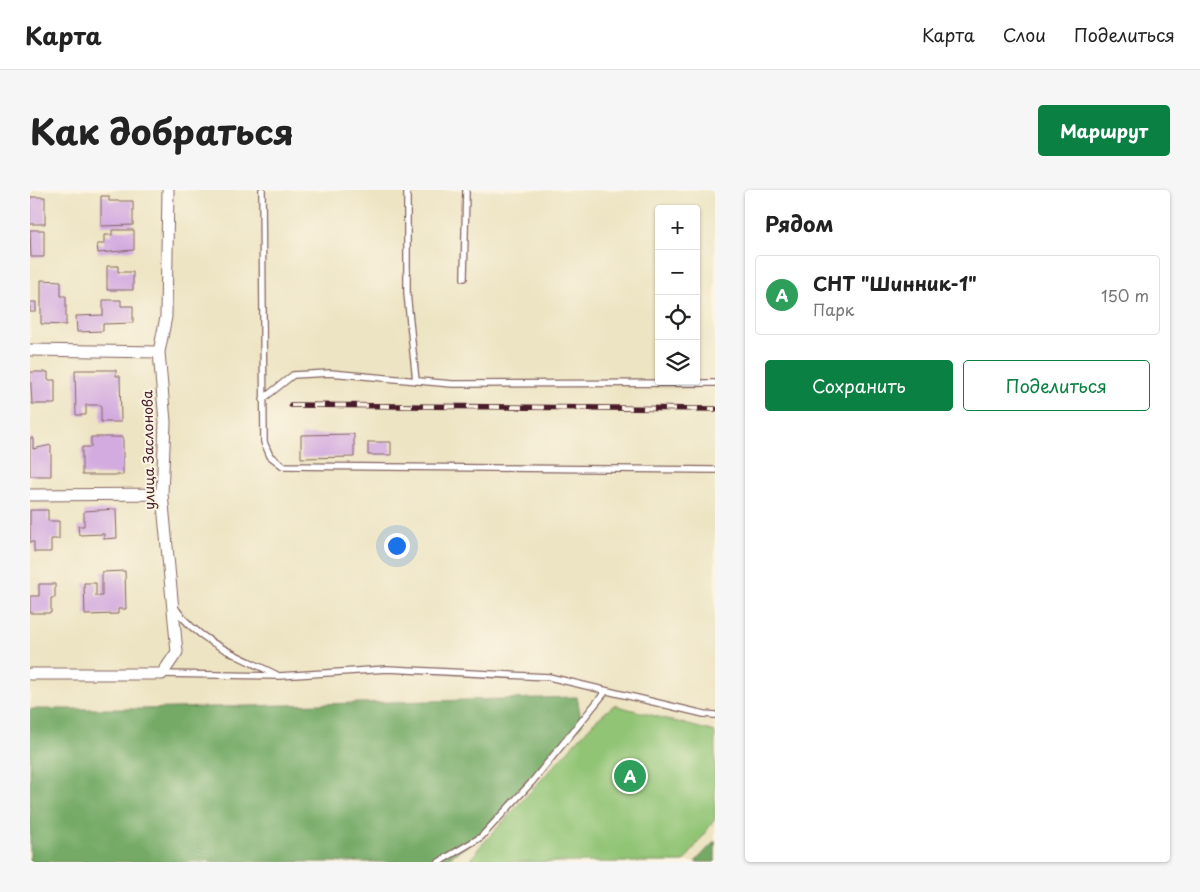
<!DOCTYPE html>
<html lang="ru">
<meta charset="utf-8">
<style>
:root{--surface:#fff;--page:#f6f6f6;--text:#222;--muted:#767676;--line:#e0e0e0;--accent:#0b8043}
body{margin:0;font-family:"Playpen Sans",sans-serif;background:var(--page);color:var(--text)}
.controls{position:absolute;right:15px;top:15px;display:grid;overflow:hidden;border-radius:5px;box-shadow:0 1px 4px #0004}
.controls button{width:45px;height:45px;display:grid;place-items:center;padding:0;border:0;border-bottom:1px solid var(--line);background:var(--surface);color:var(--text);font:25px sans-serif}
.you{position:absolute;left:366px;top:355px;width:18px;height:18px;margin:-12px;border:4px solid #fff;border-radius:50%;background:#1a73e8;box-shadow:0 0 0 8px #1a73e833}
.badge{display:grid;place-items:center;width:32px;height:32px;border-radius:50%;background:var(--accent);color:#fff;font-size:16px;font-weight:700}
.pin{position:absolute;translate:-50% -50%;border:2px solid #fff;box-shadow:0 1px 5px #0006}
.list{margin:0;padding:0;list-style:none}
h2{display:flex;justify-content:space-between;align-items:center;height:65px;margin:0;padding:0 20px;font-size:21px}
h2 small{font-size:16px;font-weight:400;color:var(--muted)}
.list li{display:grid;grid-template-columns:32px 1fr auto;gap:15px;align-items:center;box-sizing:border-box;height:80px;margin:0 10px 10px;padding:0 10px;border:1px solid var(--line);border-radius:5px}
.list b{display:block;font-size:19px;white-space:nowrap}
.list p{margin:0;font-size:16px;white-space:nowrap;color:var(--muted)}
.list em{font-size:16px;font-style:normal;color:var(--muted)}
.actions{display:flex;gap:10px;padding:15px 20px}
.actions a{flex:1;padding:11px 0;border:1px solid var(--accent);border-radius:5px;text-align:center;font-size:18px;color:var(--accent)}
.actions .main{background:var(--accent);color:#fff}
.icon{flex:none;width:28px;height:28px;fill:none;stroke:currentColor;stroke-width:2;stroke-linecap:round;stroke-linejoin:round}
.map{position:relative;flex:none;width:685px;height:672px;overflow:hidden;border-radius:5px}
header{display:flex;align-items:center;gap:30px;box-sizing:border-box;height:70px;padding:0 25px;background:var(--surface);border-bottom:1px solid var(--line)}
header strong{font-size:24px}
nav{display:flex;gap:28px;margin-inline-start:auto;font-size:18px}
.intro{display:flex;align-items:center;justify-content:space-between;box-sizing:border-box;height:120px;padding:0 30px}
h1{margin:0;font-size:35px}
.button{padding:12px 22px;border-radius:5px;background:var(--accent);color:#fff;font-size:18px;font-weight:700}
main{display:flex;gap:30px;padding:0 30px}
aside{flex:1;background:var(--surface);border-radius:5px;box-shadow:0 1px 4px #0004}
.map>svg:first-child{display:block}
.green{fill:#91c475;stroke:#6e7250}
.forest{fill:#74aa66;stroke:#5f6448}
.building{fill:#d3abe0}
.lines{fill:none;stroke-linecap:round;stroke-linejoin:round}
.lane-casing{stroke:#836460;stroke-width:8}
.street-casing{stroke:#836460;stroke-width:13}
.lane{stroke:#fff;stroke-width:5.5}
.street{stroke:#fff;stroke-width:11}
.rail-casing{stroke:#4a1f2b;stroke-width:5.5}
.rail{stroke:#fcf5e5;stroke-width:4;stroke-dasharray:11;stroke-linecap:butt}
.labels{text-anchor:middle;dominant-baseline:central;stroke-width:4;stroke-linejoin:round;paint-order:stroke}
.street-label{font-size:14px;fill:#4a1f2b;stroke:#fcf5e5}
</style>
<header>
<strong>Карта</strong>
<nav><a>Карта</a><a>Слои</a><a>Поделиться</a></nav>
</header>
<div class="intro"><h1>Как добраться</h1><a class="button">Маршрут</a></div>
<main>
<div class="map">
<svg width="685" height="672" viewBox="0 0 685 672">
<rect width="100%" height="100%" fill="#fcf5e5"/>
<filter id="ink" filterUnits="userSpaceOnUse"><feTurbulence type="fractalNoise" baseFrequency=".02" numOctaves="2"/><feDisplacementMap in="SourceGraphic" scale="10" xChannelSelector="R" yChannelSelector="G"/><feConvolveMatrix kernelMatrix="1 2 1 2 8 2 1 2 1" color-interpolation-filters="sRGB"/></filter>
<filter id="wash" filterUnits="userSpaceOnUse"><feTurbulence type="fractalNoise" baseFrequency=".0096" numOctaves="4" result="noise"/><feDisplacementMap in="SourceGraphic" scale="20" xChannelSelector="R" yChannelSelector="G"/><feGaussianBlur stdDeviation="1.12" result="paint"/><feColorMatrix in="noise" values="0 0 0 0 0 0 0 0 0 0 0 0 0 0 0 0 0 1.4 0 .05"/><feComposite in="paint" operator="in"/></filter>
<g filter="url(#wash)">
<rect width="100%" height="100%" fill="#ede4c3"/>
<path class="green" d="M584 515 685 542V629L654 672H440L448 659 564 532Z"/>
<path class="forest" d="M547 507 552 534 445 650 413 672H0V519H109Z
M685 651V672H665Z"/>
<g id="blocks">
<path class="building" d="M71 6H79V11H103V35L71 36Z
M0 7H15V34H0Z
M0 40H14V67H1Z
M82 40H104V60L68 63 67 54H74V45H82Z
M77 76H88V82H103V100H77Z
M11 90 31 91V106H36V135L11 134Z
M73 110H91V116H103V133L73 134V141L47 142 46 126 73 125Z
M0 112H6V122H0Z
M45 180H86V186H90L91 232H71V215H56V225H46Z
M0 182H18V190H25V214H2Z
M324 244V267L271 268V245Z
M61 247H93V285H52V257H61Z
M0 248H3V259L21 255V286H0Z
M338 252H361V265H338Z
M86 319 87 348 74 349V344L49 345 48 336H54V321Z
M0 320H18V331H29V349H21V362H4V352H0Z
M95 381 96 419H88V424L55 425 54 393H66V406H72V382Z
M9 394H25V408H21V423H0V406H9Z"/>
</g>
</g>
<g filter="url(#ink)">
<use href="#blocks" fill-opacity="0" stroke="#836460" stroke-width="1"/>
<g class="lines">
<defs>
<path id="lane" d="M232 0 234 252 240 266 253 276 685 280
M377 0V103L386 191
M434 88 436 0
M233 209 263 185 300 183 422 194 685 193
M146 419C169 453 212 467 247 485
M132 484 249 486 357 479 519 487 674 524 685 525
M409 672 451 647 501 593 576 501"/>
<path id="street" d="M0 160 129 162
M0 305 132 304
M0 484H132L147 462 132 304 135 232 129 162 136 127 138 0"/>
</defs>
<use href="#lane" class="lane-casing"/>
<use href="#street" class="street-casing"/>
<use href="#lane" class="lane"/>
<use href="#street" class="street"/>
<defs>
<path id="rail" d="M261 215 685 219"/>
</defs>
<use href="#rail" class="rail-casing"/>
<use href="#rail" class="rail"/>
</g>
</g>
<g class="labels">
<g class="street-label">
<text transform="translate(118 260) rotate(-91)">улица Заслонова</text>
</g>
</g>
</svg>
<div class="controls">
<button>+</button>
<button>−</button>
<button><svg class="icon" aria-label="locate" viewBox="0 0 24 24"><circle cx="12" cy="12" r="6"/><path d="M12 2v4M12 18v4M2 12h4M18 12h4"/></svg></button>
<button><svg class="icon" aria-label="layers" viewBox="0 0 24 24"><path d="M12 4l9 5-9 5-9-5zM3 14l9 5 9-5"/></svg></button>
</div>
<div class="you"></div>
<div class="pin badge" style="left:600px;top:586px;background:#2e9e5b">A</div>
</div>
<aside>
<h2>Рядом<small></small></h2>
<ul class="list">
<li><span class="badge" style="background:#2e9e5b">A</span><div><b>СНТ &quot;Шинник-1&quot;</b><p>Парк</p></div><em>150 m</em></li>
</ul>
<div class="actions"><a class="main">Сохранить</a><a>Поделиться</a></div>
</aside>
</main>
